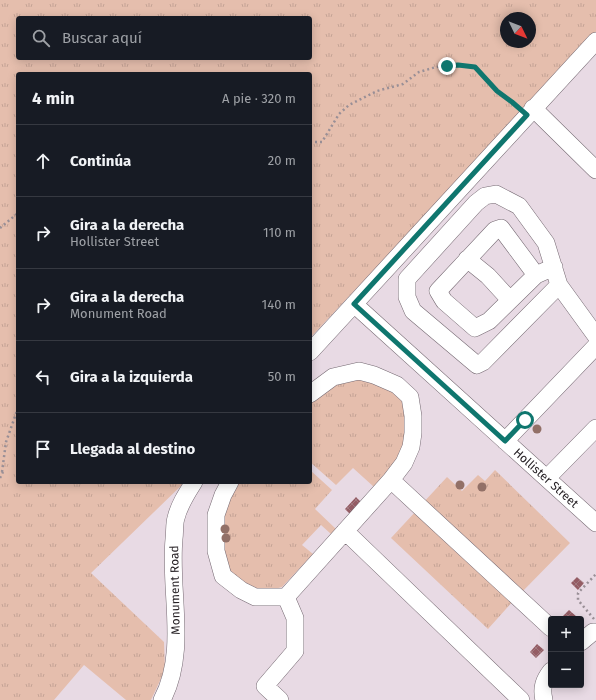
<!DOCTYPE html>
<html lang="es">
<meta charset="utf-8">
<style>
:root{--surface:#171b24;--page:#20242c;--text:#f1f3f6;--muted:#9ea1a6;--line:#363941}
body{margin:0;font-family:"Fira Sans",sans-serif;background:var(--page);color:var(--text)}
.controls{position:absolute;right:12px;bottom:12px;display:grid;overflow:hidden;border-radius:4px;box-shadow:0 2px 10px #0003}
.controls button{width:36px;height:36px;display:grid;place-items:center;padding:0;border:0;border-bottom:1px solid var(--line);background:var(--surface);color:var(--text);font:20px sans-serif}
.compass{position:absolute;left:500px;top:12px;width:36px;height:36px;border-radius:50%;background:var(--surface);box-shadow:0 2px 10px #0003;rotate:133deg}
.stop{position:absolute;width:12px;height:12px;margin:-9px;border:3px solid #0f766e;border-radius:50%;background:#fff}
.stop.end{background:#0f766e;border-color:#fff;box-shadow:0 1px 4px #0008}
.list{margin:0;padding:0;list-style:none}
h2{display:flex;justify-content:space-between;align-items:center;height:52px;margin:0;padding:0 16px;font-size:17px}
h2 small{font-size:13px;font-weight:400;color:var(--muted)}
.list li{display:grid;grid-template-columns:26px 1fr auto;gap:12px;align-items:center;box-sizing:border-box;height:72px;padding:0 16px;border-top:1px solid var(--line)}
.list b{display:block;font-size:15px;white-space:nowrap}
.list p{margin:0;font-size:13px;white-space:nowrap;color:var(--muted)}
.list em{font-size:13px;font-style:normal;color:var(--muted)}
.icon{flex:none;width:22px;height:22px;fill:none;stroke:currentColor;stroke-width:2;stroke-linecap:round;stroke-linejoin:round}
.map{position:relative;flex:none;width:596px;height:700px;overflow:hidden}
.search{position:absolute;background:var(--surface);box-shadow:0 2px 10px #0003;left:16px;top:16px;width:296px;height:44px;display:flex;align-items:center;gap:10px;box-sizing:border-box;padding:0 14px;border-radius:4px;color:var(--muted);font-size:15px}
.panel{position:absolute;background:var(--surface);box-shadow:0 2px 10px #0003;left:16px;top:72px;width:296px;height:412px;border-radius:4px}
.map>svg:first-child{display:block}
.grass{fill:url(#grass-tufts);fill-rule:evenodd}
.building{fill:url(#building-cross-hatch)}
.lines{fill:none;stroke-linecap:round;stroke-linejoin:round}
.minor-casing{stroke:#756972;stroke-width:18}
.path{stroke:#998f96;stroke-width:2.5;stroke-dasharray:2 3;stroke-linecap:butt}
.minor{stroke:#fff;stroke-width:17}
.tree{fill:#927067}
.route{stroke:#0f766e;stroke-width:5}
.labels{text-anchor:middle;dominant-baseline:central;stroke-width:4;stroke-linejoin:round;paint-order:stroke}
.street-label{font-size:12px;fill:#282327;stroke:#fff}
</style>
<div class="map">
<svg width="596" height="700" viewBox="0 0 596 700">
<defs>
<pattern id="grass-tufts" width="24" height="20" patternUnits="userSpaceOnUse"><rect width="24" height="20" fill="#e5bead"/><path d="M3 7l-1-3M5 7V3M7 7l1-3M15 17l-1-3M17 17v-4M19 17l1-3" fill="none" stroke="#c4a395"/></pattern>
<pattern id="building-cross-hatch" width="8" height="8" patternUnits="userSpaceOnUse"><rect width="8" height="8" fill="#945c64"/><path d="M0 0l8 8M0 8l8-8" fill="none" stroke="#a1797f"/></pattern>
</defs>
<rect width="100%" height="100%" fill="#e8dae4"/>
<path class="grass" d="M0 0H596V33L310 338V74H18V482H185L91 573 164 642 165 670 151 700H126L84 665 54 700H0ZM18 18H310V58H18ZM506 18H530V42H506Z
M354 378 375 380 398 395 402 402 406 411V450L374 487 353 468 336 485 310 462V403L322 390Z
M310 470 332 490 315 509 336 529 331 534 321 525 302 545 313 554 282 587 267 591 248 588 228 570 220 524 237 482H310Z
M495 470 570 543 520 594 422 504 447 477 462 491 478 475 485 481Z
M417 510 514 600 488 629 391 538Z"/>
<path class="building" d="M356 497 362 503 351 515 345 509Z
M577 577 584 583 578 590 571 583Z
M569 610 576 616 573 619H562L561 618Z
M537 644 544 650 536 658 530 652Z"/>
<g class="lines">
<defs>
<path id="minor" d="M533 108 596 170
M467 259 488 276 510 300
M536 275 489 321 475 328 444 301 438 291 495 230 501 228 536 275 554 267
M559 285 483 362 477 365 413 311 407 297V279L476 203 485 196 496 194 519 206 546 243 559 285 596 336
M354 304 596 523
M310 352 596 41
M505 441 596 346
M547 478 596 428
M391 480 551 628
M230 482 223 495 216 515V551L223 576 241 590 255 597H286L391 480 404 463 411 447 413 433V416L410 397 397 385 374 375 359 371 333 377 310 394
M345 531 521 700
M581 642 593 632H596
M162 700C188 651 169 592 174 539 175 532 174 524 176 518 179 505 187 493 194 482
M280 700 265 686 295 651V618L286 597
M544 700C541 688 544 680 551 671"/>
</defs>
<use href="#minor" class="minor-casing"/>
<path class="path" d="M310 142H322L339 114 349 105 377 91 403 84 419 72 436 67 458 65 475 67 497 91 518 107
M0 228 18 213
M2 472 6 442 18 408
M0 478 3 472
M594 619 578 600V593L596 574"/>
<use href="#minor" class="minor"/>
</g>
<g class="tree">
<circle cx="537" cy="429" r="4.5"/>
<circle cx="460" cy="485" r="4.5"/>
<circle cx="482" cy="487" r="4.5"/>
<circle cx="225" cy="529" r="4.5"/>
<circle cx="226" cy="538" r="4.5"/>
</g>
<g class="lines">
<path class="route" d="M447 66 458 65 475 67 497 91 512 102 527 115 354 304 505 441 525 420"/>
</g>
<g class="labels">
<g class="street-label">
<text transform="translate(546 478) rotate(42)">Hollister Street</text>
<text transform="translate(175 590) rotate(-91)">Monument Road</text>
</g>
</g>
</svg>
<div class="controls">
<button>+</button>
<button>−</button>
</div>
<svg class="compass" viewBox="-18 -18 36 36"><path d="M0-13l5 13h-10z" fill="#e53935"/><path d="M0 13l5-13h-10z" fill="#9ea1a6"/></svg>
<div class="stop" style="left:525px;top:420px"></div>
<div class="stop end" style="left:447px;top:66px"></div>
<div class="search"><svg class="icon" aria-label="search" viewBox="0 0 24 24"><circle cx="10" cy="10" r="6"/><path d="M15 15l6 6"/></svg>Buscar aquí</div>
<section class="panel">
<h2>4 min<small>A pie · 320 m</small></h2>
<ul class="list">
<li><svg class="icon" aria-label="ahead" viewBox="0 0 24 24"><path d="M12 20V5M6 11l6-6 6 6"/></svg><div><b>Continúa</b></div><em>20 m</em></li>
<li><svg class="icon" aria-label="right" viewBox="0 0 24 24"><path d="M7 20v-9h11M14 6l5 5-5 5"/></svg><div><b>Gira a la derecha</b><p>Hollister Street</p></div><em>110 m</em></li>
<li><svg class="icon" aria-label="right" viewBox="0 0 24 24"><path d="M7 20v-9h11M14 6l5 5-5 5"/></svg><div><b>Gira a la derecha</b><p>Monument Road</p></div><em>140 m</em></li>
<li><svg class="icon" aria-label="left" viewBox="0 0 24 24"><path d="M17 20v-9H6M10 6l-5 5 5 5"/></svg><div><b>Gira a la izquierda</b></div><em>50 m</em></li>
<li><svg class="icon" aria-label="arrive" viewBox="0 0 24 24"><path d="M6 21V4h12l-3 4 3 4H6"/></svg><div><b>Llegada al destino</b></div></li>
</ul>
</section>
</div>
